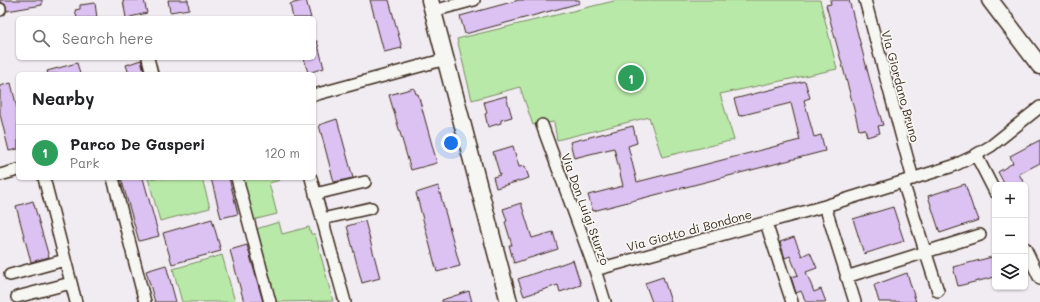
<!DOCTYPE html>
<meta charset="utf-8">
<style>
:root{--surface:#fff;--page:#f6f6f6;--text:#202124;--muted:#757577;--line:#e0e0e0;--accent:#ea580c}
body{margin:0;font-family:Mali,sans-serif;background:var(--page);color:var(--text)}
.controls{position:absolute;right:12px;bottom:12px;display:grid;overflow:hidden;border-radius:6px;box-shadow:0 1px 3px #0004}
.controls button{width:36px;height:36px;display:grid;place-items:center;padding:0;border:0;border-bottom:1px solid var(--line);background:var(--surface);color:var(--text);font:20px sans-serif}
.you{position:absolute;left:451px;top:143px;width:14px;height:14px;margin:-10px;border:3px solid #fff;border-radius:50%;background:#1a73e8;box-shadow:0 0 0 6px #1a73e833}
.badge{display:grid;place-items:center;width:26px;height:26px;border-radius:50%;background:var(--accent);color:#fff;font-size:13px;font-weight:700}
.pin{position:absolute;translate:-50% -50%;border:2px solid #fff;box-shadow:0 1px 4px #0006}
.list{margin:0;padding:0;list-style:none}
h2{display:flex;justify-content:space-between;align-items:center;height:52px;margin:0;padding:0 16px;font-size:17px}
h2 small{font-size:13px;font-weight:400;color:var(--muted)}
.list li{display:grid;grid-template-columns:26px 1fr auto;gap:12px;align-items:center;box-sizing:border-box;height:56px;padding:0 16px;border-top:1px solid var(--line)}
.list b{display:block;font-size:15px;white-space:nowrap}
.list p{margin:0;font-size:13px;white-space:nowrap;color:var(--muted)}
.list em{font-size:13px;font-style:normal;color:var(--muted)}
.icon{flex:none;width:22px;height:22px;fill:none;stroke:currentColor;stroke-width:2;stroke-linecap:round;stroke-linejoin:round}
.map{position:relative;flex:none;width:1040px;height:302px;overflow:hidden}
.search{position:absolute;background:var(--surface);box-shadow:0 1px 3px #0004;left:16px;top:16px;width:300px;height:44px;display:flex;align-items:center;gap:10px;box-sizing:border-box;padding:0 14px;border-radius:6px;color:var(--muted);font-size:15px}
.panel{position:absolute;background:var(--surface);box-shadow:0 1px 3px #0004;left:16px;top:72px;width:300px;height:108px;border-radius:6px}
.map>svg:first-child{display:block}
.green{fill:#b9e9a8;stroke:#7a8a63}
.building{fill:#dcc2f2;stroke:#3b2a1e}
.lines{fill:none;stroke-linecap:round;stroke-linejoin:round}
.street-casing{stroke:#3b2a1e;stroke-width:14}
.secondary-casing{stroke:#3b2a1e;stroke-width:19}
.street{stroke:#f6f6f2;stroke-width:11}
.secondary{stroke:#f6f6f2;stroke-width:16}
.labels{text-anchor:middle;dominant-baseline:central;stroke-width:3.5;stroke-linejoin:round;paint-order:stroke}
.street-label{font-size:12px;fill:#3b2a1e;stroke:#f6f6f2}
</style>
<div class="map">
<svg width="1040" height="302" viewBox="0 0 1040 302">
<rect width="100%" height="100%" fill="#f1ecf2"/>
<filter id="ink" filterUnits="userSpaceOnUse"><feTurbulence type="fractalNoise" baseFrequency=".025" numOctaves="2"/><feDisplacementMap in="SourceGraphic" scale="8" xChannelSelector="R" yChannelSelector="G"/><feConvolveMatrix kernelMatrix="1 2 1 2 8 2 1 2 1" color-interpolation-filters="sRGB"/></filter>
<g filter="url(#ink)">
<path class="green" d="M618 0H820L837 69 720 94 734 140 662 157 649 117 557 140 554 122 533 125 520 87 472 100 457 39Z
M148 178H202L210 208 160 221Z
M242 178H279L280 180 269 183 277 214 253 220Z
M279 222 282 234 309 227 311 234H315L333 301 276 302 256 229Z
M222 255 235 302H182L173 269Z"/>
<path class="building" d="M0 0H42V5L7 11 6 5 0 2Z
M123 0H144L147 13 126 18Z
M168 0H188L189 9 170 12Z
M306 0 311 18H293L290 4Z
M370 0H389L402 48 384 52Z
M519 0H579L580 3 465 34 460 16Z
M830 0H849L874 96 883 125 878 126 880 133 867 137 865 129 859 130 852 101 826 5 831 4Z
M95 3 97 18H77L75 10 80 9V5Z
M314 41H317L324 68 308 73 304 58H314Z
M141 60 145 74H129L126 65Z
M77 63 80 74H48L47 71Z
M805 81 810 98 804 100 814 137 821 135 825 151 593 211 588 195 623 186 614 148 574 158 570 142 633 126 637 143 628 146 637 182 800 140 791 103 739 116 734 99Z
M11 83 18 112V149L9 151 0 114V86Z
M414 88 416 94H418L437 163 411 170 389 95Z
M506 96 512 117 501 120V123L488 127 485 114 487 113 484 102Z
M337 119 353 178 334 182 319 125Z
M1040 140V163L1019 174 1025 185H1005L998 172 1013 163 1010 156Z
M513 146 519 167 525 166 529 178 496 188 493 177 500 175 493 152Z
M121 178H143L159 236 139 241Z
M211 178H229L238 214 221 218Z
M965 184 974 211 975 210 979 220 940 233 928 196Z
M438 186 460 266 437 272 416 193Z
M33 201 49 257 31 262 16 206Z
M521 203 532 238 553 232 558 249 514 263 509 245H512L505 222 507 221 503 209Z
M893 207 904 241 864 254 853 219Z
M212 219 221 251 172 264 163 233Z
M365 221 380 278 362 283 347 226Z
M794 237 802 256 810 252 817 268 806 272 814 292 821 289 826 302H806L801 291 796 293 791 277 798 275 790 256 785 258 780 242Z
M247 245 263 302H244L230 250Z
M992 257 995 268V277L958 286 953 267Z
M573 260 581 285 560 292 558 285 524 296 518 279Z
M166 265 176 302H155L146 271Z
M907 273 916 302H879L874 285Z
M663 277 671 302H652L645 283Z
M469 291 472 302H442V300Z"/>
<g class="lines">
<defs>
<path id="street" d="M865 0 913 179
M0 9V10
M433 11 474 0
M148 58 152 74
M314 95 446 59
M542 125 595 270 605 302
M976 155 995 192
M0 175 18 170
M44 178 76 302
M113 178 145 302
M237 178 270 302
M311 178 345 302
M903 182 938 291
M315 194 365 182
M825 206 855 302
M322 219 371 208
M766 223 792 302
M1025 248 1040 279
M595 270 825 206 953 166 972 157 991 146 1040 107
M10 275 65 260
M846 277 980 235
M17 297 71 283"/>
<path id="secondary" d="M430 0 509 302
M990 0 1040 66"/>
</defs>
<use href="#street" class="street-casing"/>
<use href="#secondary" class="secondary-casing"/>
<use href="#street" class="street"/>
<use href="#secondary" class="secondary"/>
</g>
</g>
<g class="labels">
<g class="street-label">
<text transform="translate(901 86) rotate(75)">Via Giordano Bruno</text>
<text transform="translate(586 209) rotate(70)">Via Don Luigi Sturzo</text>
<text transform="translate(689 230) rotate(-15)">Via Giotto di Bondone</text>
</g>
</g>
</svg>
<div class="controls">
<button>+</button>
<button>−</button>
<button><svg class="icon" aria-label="layers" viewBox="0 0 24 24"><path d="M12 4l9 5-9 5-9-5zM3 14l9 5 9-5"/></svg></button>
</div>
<div class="you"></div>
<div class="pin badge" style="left:631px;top:78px;background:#2e9e5b">1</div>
<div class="search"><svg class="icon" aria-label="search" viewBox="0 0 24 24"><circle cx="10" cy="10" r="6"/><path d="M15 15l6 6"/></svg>Search here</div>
<section class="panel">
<h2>Nearby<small></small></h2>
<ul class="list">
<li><span class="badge" style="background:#2e9e5b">1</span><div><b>Parco De Gasperi</b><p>Park</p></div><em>120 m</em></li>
</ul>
</section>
</div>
